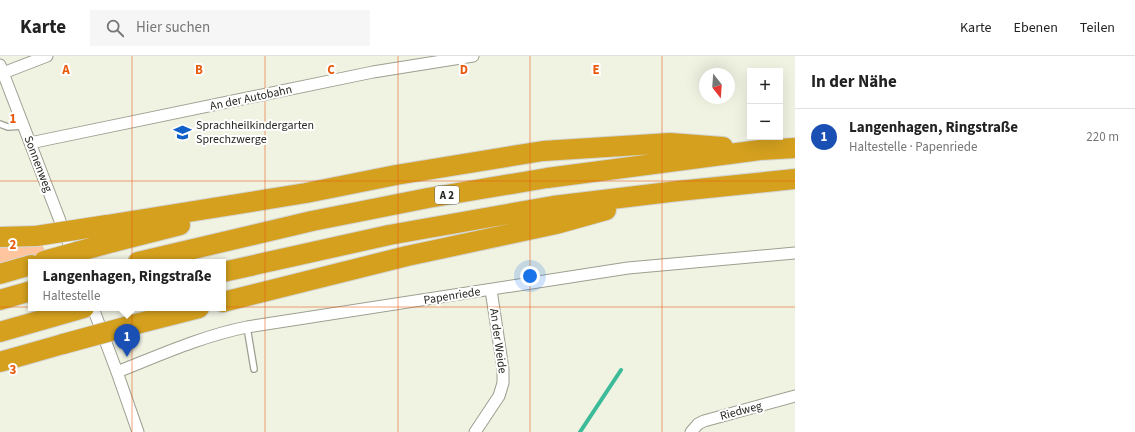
<!DOCTYPE html>
<html lang="de">
<meta charset="utf-8">
<style>
:root{--surface:#fff;--page:#f6f6f6;--text:#222;--muted:#767676;--line:#e0e0e0;--accent:#7c3aed}
body{margin:0;font-family:"Source Sans 3",sans-serif;background:var(--page);color:var(--text)}
.controls{position:absolute;right:12px;top:12px;display:grid;overflow:hidden;border-radius:0px;box-shadow:0 4px 16px #0002}
.controls button{width:36px;height:36px;display:grid;place-items:center;padding:0;border:0;border-bottom:1px solid var(--line);background:var(--surface);color:var(--text);font:20px sans-serif}
.compass{position:absolute;left:699px;top:12px;width:36px;height:36px;border-radius:50%;background:var(--surface);box-shadow:0 4px 16px #0002;rotate:163deg}
.you{position:absolute;left:530px;top:220px;width:14px;height:14px;margin:-10px;border:3px solid #fff;border-radius:50%;background:#1a73e8;box-shadow:0 0 0 6px #1a73e833}
.badge{display:grid;place-items:center;width:26px;height:26px;border-radius:50%;background:var(--accent);color:#fff;font-size:13px;font-weight:700}
.pin{position:absolute;translate:-50% -33px;filter:drop-shadow(0 1px 2px #0008)}
.pin::after{content:'';position:absolute;top:21px;width:14px;height:12px;background:inherit;clip-path:polygon(0 0,100% 0,50% 100%)}
.popup{position:absolute;left:28px;top:203px;width:198px;height:52px;box-sizing:border-box;display:grid;place-content:center;border-radius:0px;background:var(--surface);filter:drop-shadow(0 1px 3px #0005);font-size:13px;white-space:nowrap;color:var(--muted)}
.popup b{font-size:15px;color:var(--text)}
.popup::after{content:'';position:absolute;left:50%;top:100%;margin-left:-8px;border:8px solid transparent;border-top-color:var(--surface)}
.list{margin:0;padding:0;list-style:none}
h2{display:flex;justify-content:space-between;align-items:center;height:52px;margin:0;padding:0 16px;font-size:17px}
h2 small{font-size:13px;font-weight:400;color:var(--muted)}
.list li{display:grid;grid-template-columns:26px 1fr auto;gap:12px;align-items:center;box-sizing:border-box;height:56px;padding:0 16px;border-top:1px solid var(--line)}
.list b{display:block;font-size:15px;white-space:nowrap}
.list p{margin:0;font-size:13px;white-space:nowrap;color:var(--muted)}
.list em{font-size:13px;font-style:normal;color:var(--muted)}
.icon{flex:none;width:22px;height:22px;fill:none;stroke:currentColor;stroke-width:2;stroke-linecap:round;stroke-linejoin:round}
.map{position:relative;flex:none;width:795px;height:376px;overflow:hidden}
header{display:flex;align-items:center;gap:24px;box-sizing:border-box;height:56px;padding:0 20px;background:var(--surface);border-bottom:1px solid var(--line)}
header strong{font-size:19px}
nav{display:flex;gap:22px;margin-inline-start:auto;font-size:14px}
.search{width:280px;height:36px;background:var(--page);display:flex;align-items:center;gap:10px;box-sizing:border-box;padding:0 14px;border-radius:0px;color:var(--muted);font-size:15px}
main{display:flex}
aside{flex:1;background:var(--surface)}
.map>svg:first-child{display:block}
.green{fill:#fec59f}
.lines{fill:none;stroke-linecap:round;stroke-linejoin:round}
.stream{stroke:#3cbb99;stroke-width:4}
.lane-casing{stroke:#9d9f90;stroke-width:8}
.street-casing{stroke:#9d9f90;stroke-width:13}
.highway-casing{stroke:#d4d4d3;stroke-width:22}
.lane{stroke:#fff;stroke-width:5.5}
.street{stroke:#fff;stroke-width:11}
.highway{stroke:#d4a01e;stroke-width:20}
.highway-bridge-casing{stroke:#d4d4d3;stroke-width:22;stroke-linecap:butt}
.highway-bridge{stroke:#d4a01e;stroke-width:20}
.grid{fill:none;stroke:#e8590c;stroke-width:1;stroke-opacity:0.55}
.labels{text-anchor:middle;dominant-baseline:central;stroke-width:4;stroke-linejoin:round;paint-order:stroke}
.shield{fill:#fff;stroke:#676864;stroke-width:1}
.shield-label{font-size:11px;font-weight:bold;fill:#262721}
.street-label{font-size:12px;fill:#262721;stroke:#fff}
.poi-label{font-size:12px;fill:#262721;stroke:#fff;text-anchor:start}
.grid-label{font-size:13px;text-anchor:middle;font-weight:bold;fill:#e8590c;stroke:#fff;stroke-width:4;stroke-linejoin:round;paint-order:stroke}
</style>
<header>
<strong>Karte</strong>
<div class="search"><svg class="icon" aria-label="search" viewBox="0 0 24 24"><circle cx="10" cy="10" r="6"/><path d="M15 15l6 6"/></svg>Hier suchen</div>
<nav><a>Karte</a><a>Ebenen</a><a>Teilen</a></nav>
</header>
<main>
<div class="map">
<svg width="795" height="376" viewBox="0 0 795 376">
<rect width="100%" height="100%" fill="#f0f2e2"/>
<path class="green" d="M0 187H41L46 196 0 209Z"/>
<g class="lines">
<path class="stream" d="M580 376 621 314"/>
<defs>
<path id="lane" d="M0 68 8 71 24 70
M247 271 254 313"/>
<path id="street" d="M0 9 74 201
M3 17 47 0
M30 87 373 16 473 0
M93 252 117 316 138 376
M117 316C160 299 202 280 247 271L628 212 795 197
M475 376 499 340 503 327V313L491 234
M691 376 698 368 704 365 795 340"/>
<path id="highway" d="M107 169 306 137 396 119 543 95 670 87 723 91
M0 181 36 180
M113 186 180 169
M138 206 312 165 428 142 547 122 760 94 795 92
M223 216 389 179 553 150 678 135 795 123
M0 218 31 209
M0 244 31 235
M223 246 407 200 556 168 606 154
M140 267 199 252
M0 276 84 252
M0 306 63 288"/>
</defs>
<use href="#lane" class="lane-casing"/>
<use href="#street" class="street-casing"/>
<use href="#highway" class="highway-casing"/>
<use href="#lane" class="lane"/>
<use href="#street" class="street"/>
<use href="#highway" class="highway"/>
<defs>
<path id="highway-bridge" d="M36 180 107 169
M44 205 113 186
M63 288 140 267"/>
</defs>
<use href="#highway-bridge" class="highway-bridge-casing"/>
<use href="#highway-bridge" class="highway-bridge"/>
</g>
<path class="grid" d="M132 0V376M265 0V376M398 0V376M530 0V376M662 0V376M0 125H795M0 251H795"/>
<defs>
<symbol id="school-bare" viewBox="-9 -9 18 18"><path d="M0-5L7-2L0 1L-7-2ZM-4 1L0 2.5L4 1V4Q0 6-4 4Z" fill="#1160ca" stroke="#fff" stroke-width="2.5" paint-order="stroke"/></symbol>
</defs>
<g fill-rule="evenodd">
<use href="#school-bare" x="170" y="64" width="25" height="25"/>
</g>
<g class="labels">
<rect class="shield" x="435" y="130" width="24" height="18" rx="3"/>
<g class="shield-label">
<text x="447" y="139">A 2</text>
</g>
<g class="street-label">
<text transform="translate(251 42) rotate(-12)">An der Autobahn</text>
<text transform="translate(38 108) rotate(69)">Sonnenweg</text>
<text transform="translate(452 240) rotate(-9)">Papenriede</text>
<text transform="translate(498 285) rotate(82)">An der Weide</text>
<text transform="translate(741 355) rotate(-15)">Riedweg</text>
</g>
<g class="poi-label">
<text x="196" y="69">Sprachheilkindergarten<tspan x="196" dy="14">Sprechzwerge</tspan></text>
</g>
</g>
<g class="grid-label">
<text x="66" y="18">A</text>
<text x="199" y="18">B</text>
<text x="331" y="18">C</text>
<text x="464" y="18">D</text>
<text x="596" y="18">E</text>
<text x="13" y="67">1</text>
<text x="13" y="193">2</text>
<text x="13" y="318">3</text>
</g>
</svg>
<div class="controls">
<button>+</button>
<button>−</button>
</div>
<svg class="compass" viewBox="-18 -18 36 36"><path d="M0-13l5 13h-10z" fill="#e53935"/><path d="M0 13l5-13h-10z" fill="#767676"/></svg>
<div class="you"></div>
<div class="pin badge" style="left:127px;top:301px;background:#1a4fb4">1</div>
<div class="popup"><b>Langenhagen, Ringstraße</b>Haltestelle</div>
</div>
<aside>
<h2>In der Nähe<small></small></h2>
<ul class="list">
<li><span class="badge" style="background:#1a4fb4">1</span><div><b>Langenhagen, Ringstraße</b><p>Haltestelle · Papenriede</p></div><em>220 m</em></li>
</ul>
</aside>
</main>
